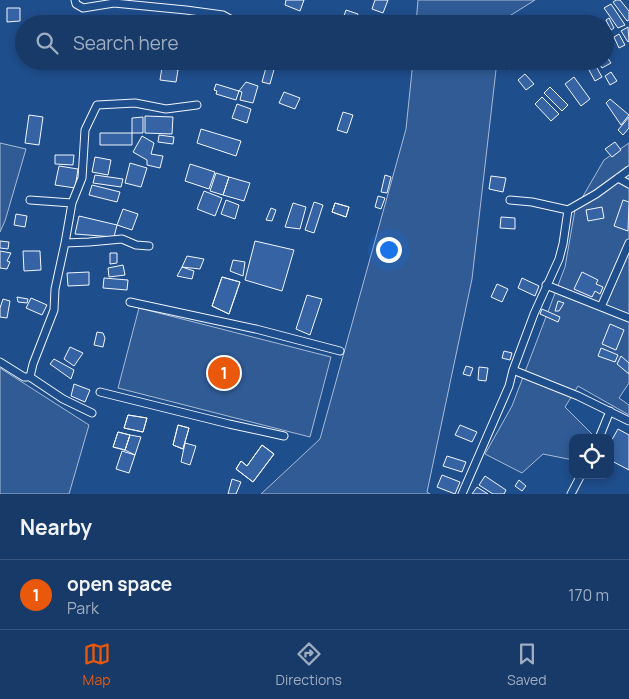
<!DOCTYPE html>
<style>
:root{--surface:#173a69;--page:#20416f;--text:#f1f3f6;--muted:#9eadc0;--line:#36547d;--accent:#ea580c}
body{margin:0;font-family:Manrope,sans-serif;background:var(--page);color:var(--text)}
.controls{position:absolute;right:15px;bottom:15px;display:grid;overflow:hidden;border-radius:10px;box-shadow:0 2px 8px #0003}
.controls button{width:45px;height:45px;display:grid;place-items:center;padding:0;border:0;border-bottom:1px solid var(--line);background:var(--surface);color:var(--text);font:25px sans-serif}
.you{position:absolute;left:388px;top:249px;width:18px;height:18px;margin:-12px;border:4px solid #fff;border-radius:50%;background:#1a73e8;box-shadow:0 0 0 8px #1a73e833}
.badge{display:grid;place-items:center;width:32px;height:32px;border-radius:50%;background:var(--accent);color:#fff;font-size:16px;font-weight:700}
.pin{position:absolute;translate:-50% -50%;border:2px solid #fff;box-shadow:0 1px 5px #0006}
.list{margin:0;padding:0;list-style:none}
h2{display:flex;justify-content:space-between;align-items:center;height:65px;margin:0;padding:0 20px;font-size:21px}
h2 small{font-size:16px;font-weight:400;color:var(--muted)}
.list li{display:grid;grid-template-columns:32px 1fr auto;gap:15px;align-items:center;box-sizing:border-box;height:70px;padding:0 20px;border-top:1px solid var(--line)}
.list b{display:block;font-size:19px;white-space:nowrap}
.list p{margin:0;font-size:16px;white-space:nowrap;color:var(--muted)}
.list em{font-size:16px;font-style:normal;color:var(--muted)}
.icon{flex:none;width:28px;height:28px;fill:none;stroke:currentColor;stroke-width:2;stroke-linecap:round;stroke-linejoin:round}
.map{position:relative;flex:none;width:629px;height:494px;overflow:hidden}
.search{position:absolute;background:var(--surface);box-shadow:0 2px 8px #0003;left:15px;right:15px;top:15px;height:55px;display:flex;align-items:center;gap:12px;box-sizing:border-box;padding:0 18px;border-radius:28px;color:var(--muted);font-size:19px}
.sheet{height:135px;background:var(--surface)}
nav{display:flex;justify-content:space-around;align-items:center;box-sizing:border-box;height:70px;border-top:1px solid var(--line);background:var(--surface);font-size:14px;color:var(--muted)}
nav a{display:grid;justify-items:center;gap:2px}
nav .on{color:var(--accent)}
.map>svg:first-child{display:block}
.built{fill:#305b95;stroke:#a8bbd7}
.building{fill:#3563a3;stroke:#f2f6ff}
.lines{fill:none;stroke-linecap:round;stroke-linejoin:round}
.street-casing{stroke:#f2f6ff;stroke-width:9}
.street{stroke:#1f4e8c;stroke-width:7}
</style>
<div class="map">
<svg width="629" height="494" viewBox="0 0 629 494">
<rect width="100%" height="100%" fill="#1f4e8c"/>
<path class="built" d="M418 0H535L503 20 502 24H416Z
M413 61H497L472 279 427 492 430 494H261L320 439 406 129Z
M0 143 26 149 5 221 0 232Z
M629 143V383L619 398 629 405V415L578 386 565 407 593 435 592 438H573V460L543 454 522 473 485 454 512 406 565 267 575 210 604 160Z
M139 308 331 357 310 437 118 388Z
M0 368 89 425 69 494H0Z"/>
<path class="building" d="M286 0H304L300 11 285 5Z
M375 0H388L383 13 372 9Z
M616 0H620L629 11V20L627 21 613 2Z
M611 4 625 25 618 28 604 8Z
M7 8H20V21L7 22Z
M346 10 358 14 355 24H341Z
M45 18 46 24H31V20Z
M609 18 614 28 611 30 606 20Z
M628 27 629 41 628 42 621 31Z
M619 34 625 45 619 48 614 37Z
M605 54 611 63 602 68 598 61H605Z
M505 61H514L517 64 509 70 503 62Z
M584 61H593L602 77 595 81Z
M267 64 275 66 270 84 262 82Z
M162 67 178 70 176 82 160 80Z
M611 72 617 81 610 85 605 76Z
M525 74 534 84 526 90 518 80Z
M574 77 590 99 581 106 565 84Z
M246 82 258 86 253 103 240 100 242 92 239 91Z
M216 84 239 91 236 100 216 94 217 91 214 90Z
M550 87 568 105 562 111 544 93Z
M284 92 300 98 295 109 279 103Z
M542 97 559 114 551 121 535 104Z
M610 99 629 115 621 125 606 103Z
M237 104 251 109 247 123 232 118Z
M343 112 353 115 347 133 337 130Z
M29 115 43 117 39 145 25 143Z
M145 116 173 117 172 134 145 133Z
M143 117V133H132V118Z
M629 117V128L623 135 618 130Z
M201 129 241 141 236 156 197 143Z
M100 133H132V145H100Z
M159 135 174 137 173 144 158 142Z
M142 136 154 143 151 154 163 156 160 168 147 165V160L133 152Z
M615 142 621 150 612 157 605 149Z
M55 155H74L73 165 55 164Z
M95 157 111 160 108 175 92 172Z
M130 163 147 168 141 187 125 183Z
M190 164 215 172 209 189 185 181Z
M59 166 78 169 75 188 55 185Z
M216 173 229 177 223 195 210 191Z
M95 175 123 179 121 187 93 183Z
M385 175 391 177 387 193 381 192Z
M491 176 506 178 503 192 489 189Z
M229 177 250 183 244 201 223 195Z
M92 185 120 192 117 202 89 195Z
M204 191 222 198 215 216 197 209Z
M378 196 385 198 381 209 375 207Z
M226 200 239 205 235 219 221 214Z
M623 200 629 202 628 231 614 226Z
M314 202 323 205 314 233 305 230Z
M293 203 306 207 300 229 285 227Z
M335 203 349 207 346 217 332 212Z
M335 203 349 207 346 217 332 212Z
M602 207 604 218 588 221 586 210Z
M271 208 276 210 272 221 266 220Z
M123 209 138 214 132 230 117 225Z
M16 214 27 216 25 227 14 225Z
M79 216 117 225 114 237 75 234Z
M501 217 515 218V229L500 228Z
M0 241 9 242 8 249 0 248Z
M255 241 294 250 282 291 245 280Z
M0 251 11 253 7 261 10 262 7 269 0 268Z
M23 251H40L41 270 24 271Z
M110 253H117V263L110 264Z
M187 256 204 259 200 269 182 267Z
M233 260 245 262 243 276 230 271Z
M123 265 125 275 109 277 108 268Z
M182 267 194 271 192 279 177 276Z
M89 272V285L68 286 67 273Z
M582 272 598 280 596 284 603 287 600 294 595 291 592 297 574 289Z
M222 277 240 282 229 314 212 306Z
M222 277 240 282 229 314 212 306Z
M104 278 128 280 127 290 103 288Z
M522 278 539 286 535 296 518 288Z
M497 284 508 289 502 302 491 297Z
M307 295 322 299 310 335 296 329Z
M17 297 28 299 27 303 18 302Z
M31 298 47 305 42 315 26 308Z
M3 299 10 301 7 318 0 317V308Z
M558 301 564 303 559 311H555Z
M542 309 560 317 558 322 540 314Z
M610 324 624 330 616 350 602 344Z
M97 332 103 333 105 338 103 347 94 345Z
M70 347 83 353 74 366 64 359Z
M601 348 618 355 615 362 598 356Z
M504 351 512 353 510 360 502 358Z
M621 356 629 363V374L617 364Z
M54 359 74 370 71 379 50 364Z
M466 366 473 368 470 376 463 374Z
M479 367 488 368 486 381 478 380Z
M74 384 90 390 85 402 71 396Z
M128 415 147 418 143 432 124 428Z
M128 415 147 418 143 432 124 428Z
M178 425 189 428 183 449 173 445Z
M178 425 189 428 183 449 173 445Z
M460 425 477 432 472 442 455 435Z
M618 429 629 435V470L610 460V443Z
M118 432 130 435 125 450 113 447Z
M118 432 130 435 125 450 113 447Z
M130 435 141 437 135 455 125 450Z
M185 443 196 446 190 465 181 462Z
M262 445 274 454 253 482 236 469 241 461 247 466Z
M262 445 274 454 253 482 236 469 241 461 247 466Z
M122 451 135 455 129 473 116 469Z
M447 456 466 462 462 472 443 466Z
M442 475 460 482 455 494 437 487Z
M485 476 506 490 504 494H493L479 485Z
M232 479 241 482 236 494H228Z
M519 480 526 486 522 491 515 486Z
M477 487 488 494H472Z"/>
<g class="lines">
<defs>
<path id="street" d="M75 0 76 4 83 8 114 3 186 10 223 15 239 24
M618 178 629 184
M30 200 72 203
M510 200 532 202 568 210 596 194 629 170
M65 243 55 289 54 310 33 364 30 377 63 399 92 413
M149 246 136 245 122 239 89 242 65 243 72 203 82 178 85 130 97 105 135 103 166 109 197 105
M546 285 629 318
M130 302 256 329 340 351
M601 307 629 243
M0 362 24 377H30
M513 370 578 396 629 421
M100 392 229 424 284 436
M599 438 610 411
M462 494 509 386 513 370 534 314 559 259 563 244 568 210
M571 494 581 475"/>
</defs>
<use href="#street" class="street-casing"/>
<use href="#street" class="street"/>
</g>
</svg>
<div class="controls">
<button><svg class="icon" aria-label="locate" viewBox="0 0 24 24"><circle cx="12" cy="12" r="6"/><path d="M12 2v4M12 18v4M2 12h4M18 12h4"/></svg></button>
</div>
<div class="you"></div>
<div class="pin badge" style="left:224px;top:373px">1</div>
<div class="search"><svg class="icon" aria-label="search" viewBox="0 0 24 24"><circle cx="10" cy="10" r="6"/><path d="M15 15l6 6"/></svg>Search here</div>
</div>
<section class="sheet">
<h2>Nearby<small></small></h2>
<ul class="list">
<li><span class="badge">1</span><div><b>open space</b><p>Park</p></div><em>170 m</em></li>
</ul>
</section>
<nav>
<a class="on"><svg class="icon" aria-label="map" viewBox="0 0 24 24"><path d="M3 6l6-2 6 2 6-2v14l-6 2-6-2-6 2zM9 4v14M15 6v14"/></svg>Map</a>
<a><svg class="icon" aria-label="directions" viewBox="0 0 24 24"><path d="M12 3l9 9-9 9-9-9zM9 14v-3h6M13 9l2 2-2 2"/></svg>Directions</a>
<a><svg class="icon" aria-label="saved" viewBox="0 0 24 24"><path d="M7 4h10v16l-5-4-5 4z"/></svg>Saved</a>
</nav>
